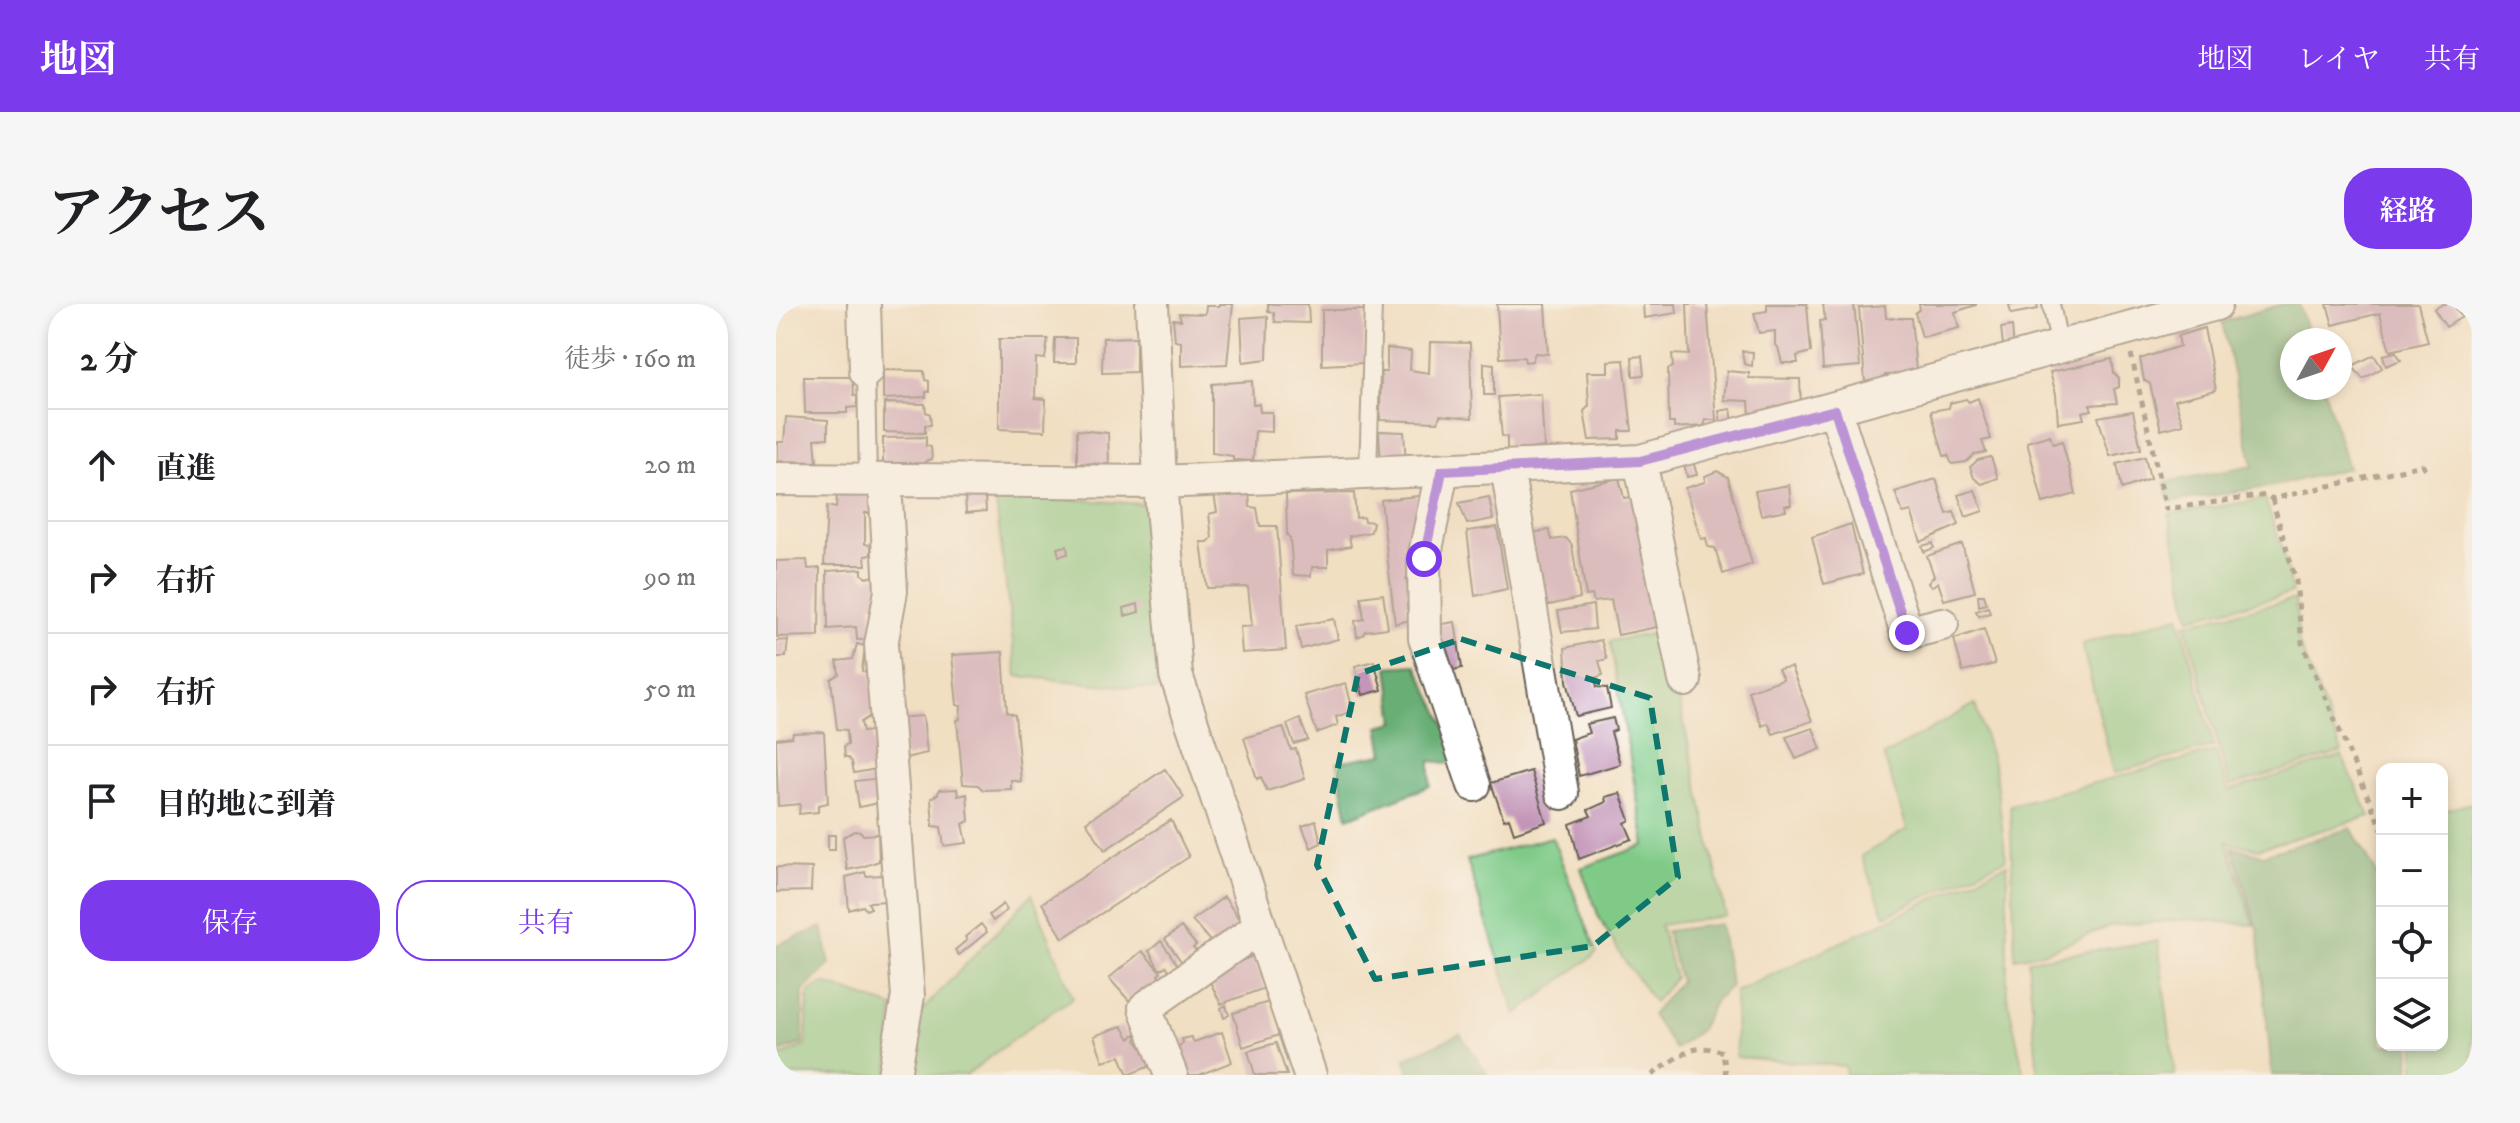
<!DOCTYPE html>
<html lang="ja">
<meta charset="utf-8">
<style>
:root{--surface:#fff;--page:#f6f6f6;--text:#202124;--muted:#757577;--line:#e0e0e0;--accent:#7c3aed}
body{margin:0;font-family:"IM FELL DW Pica","Noto Serif JP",serif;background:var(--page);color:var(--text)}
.controls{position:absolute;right:24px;bottom:24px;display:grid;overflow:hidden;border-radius:16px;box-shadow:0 4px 12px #0003}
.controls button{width:72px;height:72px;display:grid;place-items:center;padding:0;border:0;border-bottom:2px solid var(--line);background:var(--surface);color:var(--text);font:40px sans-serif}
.compass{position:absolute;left:1504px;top:24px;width:72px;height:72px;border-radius:50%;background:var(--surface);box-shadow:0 4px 12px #0003;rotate:50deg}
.stop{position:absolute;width:24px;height:24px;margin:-18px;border:6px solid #7c3aed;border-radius:50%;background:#fff}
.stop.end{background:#7c3aed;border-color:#fff;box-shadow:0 2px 8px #0008}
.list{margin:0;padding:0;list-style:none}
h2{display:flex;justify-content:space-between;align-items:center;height:104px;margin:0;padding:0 32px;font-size:34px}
h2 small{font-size:26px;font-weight:400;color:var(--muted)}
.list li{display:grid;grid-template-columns:52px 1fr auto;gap:24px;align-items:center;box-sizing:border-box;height:112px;padding:0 32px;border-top:2px solid var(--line)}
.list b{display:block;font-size:30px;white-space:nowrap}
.list em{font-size:26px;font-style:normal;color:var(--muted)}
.actions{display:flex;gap:16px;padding:24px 32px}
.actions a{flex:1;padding:18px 0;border:2px solid var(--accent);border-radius:32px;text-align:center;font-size:28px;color:var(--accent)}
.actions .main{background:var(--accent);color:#fff}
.icon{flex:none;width:44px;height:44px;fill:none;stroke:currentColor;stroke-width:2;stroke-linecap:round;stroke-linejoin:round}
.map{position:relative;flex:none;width:1696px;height:771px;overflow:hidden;border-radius:32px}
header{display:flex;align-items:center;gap:48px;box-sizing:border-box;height:112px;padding:0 40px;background:var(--accent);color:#fff}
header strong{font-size:38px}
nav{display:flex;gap:44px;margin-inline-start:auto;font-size:28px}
.intro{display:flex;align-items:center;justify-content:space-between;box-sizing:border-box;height:192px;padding:0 48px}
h1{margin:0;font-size:56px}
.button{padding:20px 36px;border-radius:32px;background:var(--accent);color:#fff;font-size:28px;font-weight:700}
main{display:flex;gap:48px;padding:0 48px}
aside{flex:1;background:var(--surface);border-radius:32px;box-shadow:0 4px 12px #0003}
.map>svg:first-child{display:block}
.green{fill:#80ca87;stroke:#4e7352;stroke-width:2}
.forest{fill:#68ae74;stroke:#426548;stroke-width:2}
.building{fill:#c395b8}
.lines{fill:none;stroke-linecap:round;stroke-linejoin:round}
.lane-casing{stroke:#676056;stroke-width:20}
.street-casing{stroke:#676056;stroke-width:36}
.path{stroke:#676056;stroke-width:5;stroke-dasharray:6 6;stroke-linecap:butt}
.lane{stroke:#fff;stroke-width:16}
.street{stroke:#fff;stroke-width:32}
.route{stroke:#7c3aed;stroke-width:10}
.marked{fill:none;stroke:#0f766e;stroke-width:6;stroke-dasharray:16 10;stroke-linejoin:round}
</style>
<header>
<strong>地図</strong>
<nav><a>地図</a><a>レイヤ</a><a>共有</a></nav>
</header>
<div class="intro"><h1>アクセス</h1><a class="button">経路</a></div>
<main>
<aside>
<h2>2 分<small>徒歩 · 160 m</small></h2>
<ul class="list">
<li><svg class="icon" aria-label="ahead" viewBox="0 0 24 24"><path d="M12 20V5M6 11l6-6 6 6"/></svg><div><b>直進</b></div><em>20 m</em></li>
<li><svg class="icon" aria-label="right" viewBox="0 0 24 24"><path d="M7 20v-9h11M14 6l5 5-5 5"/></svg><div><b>右折</b></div><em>90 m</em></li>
<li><svg class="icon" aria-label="right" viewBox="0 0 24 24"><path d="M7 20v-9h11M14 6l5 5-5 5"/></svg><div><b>右折</b></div><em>50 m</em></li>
<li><svg class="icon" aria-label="arrive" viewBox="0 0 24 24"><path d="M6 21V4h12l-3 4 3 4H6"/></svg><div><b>目的地に到着</b></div></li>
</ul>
<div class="actions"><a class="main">保存</a><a>共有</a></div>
</aside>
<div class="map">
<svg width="1696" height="771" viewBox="0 0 1696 771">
<rect width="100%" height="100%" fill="#fff"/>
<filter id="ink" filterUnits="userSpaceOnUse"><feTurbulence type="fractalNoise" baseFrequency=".0125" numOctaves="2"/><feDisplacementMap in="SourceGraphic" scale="16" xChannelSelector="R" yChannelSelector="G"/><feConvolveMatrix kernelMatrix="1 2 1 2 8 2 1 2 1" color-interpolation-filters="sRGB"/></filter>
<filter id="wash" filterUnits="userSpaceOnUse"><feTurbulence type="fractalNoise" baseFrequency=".006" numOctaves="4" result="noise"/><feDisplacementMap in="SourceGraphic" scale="32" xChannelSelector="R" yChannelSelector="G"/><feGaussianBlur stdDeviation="1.8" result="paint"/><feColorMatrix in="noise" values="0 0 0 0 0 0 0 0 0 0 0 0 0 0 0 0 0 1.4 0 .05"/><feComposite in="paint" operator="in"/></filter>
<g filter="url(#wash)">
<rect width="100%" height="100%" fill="#f1dfc2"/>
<path class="green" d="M219 191 369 200 382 386 241 372Z
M1489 195 1508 249 1516 289 1414 314 1393 210Z
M1519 295 1523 339 1566 448 1454 482 1409 320Z
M1403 312 1438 442 1338 469 1306 340Z
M888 328 950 612 884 621 899 674 878 698 846 653 823 613 805 564 869 541 834 337Z
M1199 400 1219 466 1230 555 1109 612 1085 552 1131 525 1108 452Z
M1440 447 1452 487 1566 452 1594 512 1482 545 1451 538 1478 621 1415 615 1334 622 1269 648 1239 654 1234 501Z
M1696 499V771H1639V741H1666V507Z
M776 533 821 649 740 710 691 556Z
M1231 560V691L1248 771H1070L1069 762 960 753 959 688Z
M256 590 297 694 259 719 190 771H127L138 715Z
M1382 637 1399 771H1262L1252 656Z
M47 679 117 703 112 771H0V754L30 741 32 688Z"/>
<path class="forest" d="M1507 0H1523L1534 36H1516V84H1548L1572 164 1498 182 1394 198 1389 178 1477 162 1446 18Z
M640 361 682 447 681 460 654 457V482L572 514 561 458 608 450 603 422 619 418 612 363Z
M1575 524 1606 579V741H1634L1633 771H1496L1482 627 1456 543 1487 551Z
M944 620 955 682 939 696 924 726 899 745 876 711 904 677 890 627Z
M46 623 54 660 27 687V739L0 749V641Z
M684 730 711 769 635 771 629 754Z"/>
<g id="blocks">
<path class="building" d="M443 0H457L451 60 405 62V38L399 37 397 15 405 16 403 9 429 10 430 2H443Z
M492 0H532L533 19 499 18 498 9 492 7Z
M721 0H769L772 50 759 49 756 57 749 58 748 53 724 54Z
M867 0H900L901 9 868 14Z
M911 0H931L940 116H930L928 122 898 124V119H893L892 65 897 63 896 50 913 51Z
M991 0H1031L1035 48 1021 52 1022 59H1006L1002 43 999 41V27L983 29 978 9 991 7Z
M1047 0H1078L1084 62 1047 65 1044 17 1049 16Z
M1143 0H1200V1L1179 8 1183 24 1146 33 1139 9 1144 5Z
M1233 0H1261L1262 5 1235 10Z
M1551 0H1642L1652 38 1614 47 1604 9 1557 21Z
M1667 0H1677L1686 13 1670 23 1658 5Z
M1109 2 1110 14H1135L1140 66H1132L1131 71H1109L1107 77 1089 78 1083 4Z
M546 6H588V59L546 61Z
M492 12 491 55 467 58 465 14Z
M1236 22 1238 47 1228 49 1225 24Z
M1428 24 1440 86 1399 96 1407 120 1385 126 1374 80 1368 76 1364 55 1404 42 1402 32Z
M360 33V68L326 69 327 34Z
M279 34H300V59H278Z
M223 35H272L269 55 260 54 259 94 270 95 269 127 223 125Z
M654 38 694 39 696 114 664 111 662 118 604 116 605 68H611V44L635 47 634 66 653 69Z
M966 47 977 48 976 62 968 60Z
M1620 48 1625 56 1610 62 1607 51Z
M1598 51 1606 64 1587 75 1576 62Z
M866 52 868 71 857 72 856 53Z
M1336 55 1338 69 1343 74V83L1338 85 1341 99 1314 101 1316 106 1306 108 1308 115 1282 119 1280 90 1274 68Z
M848 56 856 127H844V135L813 136 808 107 813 102 811 68H832V57Z
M708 59 718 60V91H708Z
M107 66 148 67 149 76 153 77V88H150V93L107 95Z
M951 67 973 69V74L1024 75 1025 102 974 112 973 97 948 96Z
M28 73H77L78 91 81 92V103L71 104V109H29Z
M476 77 477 100H483L484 108H496V128L479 127 477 157 457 156V152L436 149V80Z
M765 90 768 143 731 148V133L726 132 722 93Z
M1202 94 1215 135 1206 137 1210 148 1199 150 1190 158 1176 160 1172 151 1168 152 1155 107 1173 104 1174 99 1190 95 1193 98Z
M108 99 149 100 150 108 154 110 155 121H149V129L108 128Z
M955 105 958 124 946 126 943 107Z
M1357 107 1365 145 1334 152 1322 113Z
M10 113 52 116V134L39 135 41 158 2 157V138H8Z
M301 126 332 129 333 160 301 159Z
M603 127 628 128 630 161 605 164Z
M1274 131 1277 140 1286 137 1300 190 1267 199 1251 138Z
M150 133V142L155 143 156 155 150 157 149 161H107V134Z
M1215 153 1222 174 1206 180 1198 174 1194 163 1202 156Z
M1369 153 1374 175 1346 185 1341 160Z
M917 157 921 171 911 173 908 159Z
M941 167 952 173 976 260 947 270 939 244 932 243 930 234 925 235 909 184 929 178V172Z
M843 174 848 194 860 193 886 322 842 331 835 296 818 298 816 291 810 292 794 185Z
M1160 175 1171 210 1178 208 1183 221 1145 238 1135 207 1127 209 1119 188Z
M1013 181 1015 201H1009L1010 206 985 211 979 187Z
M1199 186 1207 207 1190 213 1182 191Z
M473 187 474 203 481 204 484 222H501L510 346 466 349 464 323 476 322 472 283 431 284 425 238H432L436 234 433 210 441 208 438 190Z
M61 189H82L83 192H96V209H89V240L95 241V251L89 252 90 261H48L51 202 60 204Z
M578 189 580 214 587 213 588 217 597 218 595 228 573 232 575 242 552 246V263H536L535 272 517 271 514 234 511 231 510 190Z
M189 190 209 191 210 207 190 209Z
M643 192 641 202 644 232 635 269 630 275 635 298 631 301 633 316 619 320 605 196Z
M713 193 717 215 691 220 683 199Z
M1075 220 1087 270 1048 280 1036 233Z
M721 223 731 285 699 292 691 227Z
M773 226 776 236 790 234 796 241 804 294 761 304 755 229Z
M1157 239 1158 244 1148 248 1146 242Z
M1186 240 1199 288 1168 296 1162 278 1155 283 1152 279 1158 272 1151 252Z
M291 242 292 250 283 252 281 244Z
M31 256 32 265 44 264 43 332 1 333 0 257Z
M86 265V270L90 274 103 271 105 300H95L97 335 81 336 80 323 52 325 51 267Z
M607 290 612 324 589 327 587 331 581 333 579 317 588 315 585 293Z
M1202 291H1208L1211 300 1203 302Z
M362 300 363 308 349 312 348 304Z
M817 301 819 325 786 328 782 307Z
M1212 303 1214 309 1203 312 1200 307Z
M558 315 562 335 525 345 520 322Z
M679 318 686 364 669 368 660 321Z
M1208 325 1219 360 1187 368 1178 335Z
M12 336 10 353H0V337Z
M825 336 831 355 823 357 827 371 819 374 821 383 831 384 835 404 800 412 791 377 789 344Z
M81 340 89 342 86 367 95 369 96 411 85 418 87 428 96 427 101 465 78 469 76 458 72 453H69L68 442 72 440 71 426 61 425 55 375 63 370 61 357 77 355Z
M227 348 231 408 239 411 245 478 235 476V485L207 486 202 481 187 480 181 416 184 415 185 402 181 401 176 351Z
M598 357 606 386 587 391 579 362Z
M1015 363 1036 417 997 430 992 419 986 422 972 387 1007 375 1002 365Z
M570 379 577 407 560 413 562 421 541 429 528 391Z
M147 412 151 449 129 454 120 414Z
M837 414 840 426 835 428 844 460 803 472 796 435 813 429 810 420Z
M524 415 532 436 518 440 511 420Z
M507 423 515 446 520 445 529 475 491 487 485 473 481 475 468 434Z
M1037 424 1045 445 1020 455 1010 433Z
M48 428 52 499 42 501V508L23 510 24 500 2 502 0 435 16 433 17 429Z
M389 465 408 493 329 546 310 518Z
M755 467 770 518 738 529 733 514 728 516 715 479Z
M105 474 108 498 83 503 79 477Z
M181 485 182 492 191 490 193 517 187 520 191 539 168 542 165 523 157 522 155 494 162 490 163 486Z
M844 489 854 516 849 519 856 535 803 555 794 520 815 512 812 506 830 498 829 493Z
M395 516 413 553 287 634 266 599Z
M540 517 545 539 535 544 526 522Z
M79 527 85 528 87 531 102 530 103 557 86 563 71 566 67 533Z
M52 531H59V546H52Z
M0 563 36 564 35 587 0 588Z
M89 568 90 572 107 571 111 597 94 598 92 599 95 604 90 606 87 602 73 606 70 573Z
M448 593 466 619 439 643 416 616Z
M227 600 231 606 217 617 213 611Z
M205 620 211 628 183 651 179 646 191 636 189 633Z
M405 623 420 641 417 644 423 649 408 661 389 635Z
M385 637 403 663 395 669 390 662 384 666 373 647Z
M366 647 385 668 382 671 385 675 356 700 333 674Z
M477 652 489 684 445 700 432 674 443 666Z
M493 698 503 731 467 743 457 709Z
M450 701 453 711 448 714 445 704Z
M346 722 354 735 359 730 362 733 360 736 379 760 352 771 344 752 327 757 318 732Z
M446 728 456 758 423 771H408L411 769 401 744 407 739 406 735 415 733 418 738Z
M500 739 511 771H479L472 747Z"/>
</g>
</g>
<g filter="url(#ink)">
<use href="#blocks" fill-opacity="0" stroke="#676056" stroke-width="2"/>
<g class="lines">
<defs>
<path id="lane" d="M1275 0 1284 44
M90 67 92 177
M592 170 597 0"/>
<path id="street" d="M88 0 90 67
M376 0 384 178 400 371 534 771
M1059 106 1131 329 1166 320
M864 157 909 376
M731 164 786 489
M666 167 648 255 649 334 698 481
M0 175 384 178 864 157 1440 0
M109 177 115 287 105 341 132 692 118 771
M395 771 369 704 484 623"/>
</defs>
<use href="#lane" class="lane-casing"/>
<use href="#street" class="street-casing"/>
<path class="path" d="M1355 50 1390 205 1491 191 1496 195 1646 161 1652 168
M1496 195 1520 277 1526 339 1606 526
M876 771C901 755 916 736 947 748L950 771"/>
<use href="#lane" class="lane"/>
<use href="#street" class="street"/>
</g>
</g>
<g class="lines" filter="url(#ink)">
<path class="route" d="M648 255 666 167 864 157 1059 106 1131 329"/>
</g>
<path d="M0 0H1696V771H0ZM685 335 874 394 902 573 817 642 599 675 541 561 582 370Z" fill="#f1dfc2" fill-opacity=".55" fill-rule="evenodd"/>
<path class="marked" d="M685 335 874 394 902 573 817 642 599 675 541 561 582 370Z"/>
</svg>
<div class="controls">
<button>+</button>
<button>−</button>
<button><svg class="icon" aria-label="locate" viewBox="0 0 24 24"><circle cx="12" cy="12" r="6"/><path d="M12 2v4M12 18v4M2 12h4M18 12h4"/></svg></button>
<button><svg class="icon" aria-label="layers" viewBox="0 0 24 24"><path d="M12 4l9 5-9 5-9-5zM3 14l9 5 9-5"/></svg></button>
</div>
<svg class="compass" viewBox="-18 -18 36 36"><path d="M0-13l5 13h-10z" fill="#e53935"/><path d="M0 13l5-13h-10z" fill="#757577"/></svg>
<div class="stop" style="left:648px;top:255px"></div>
<div class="stop end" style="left:1131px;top:329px"></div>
</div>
</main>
